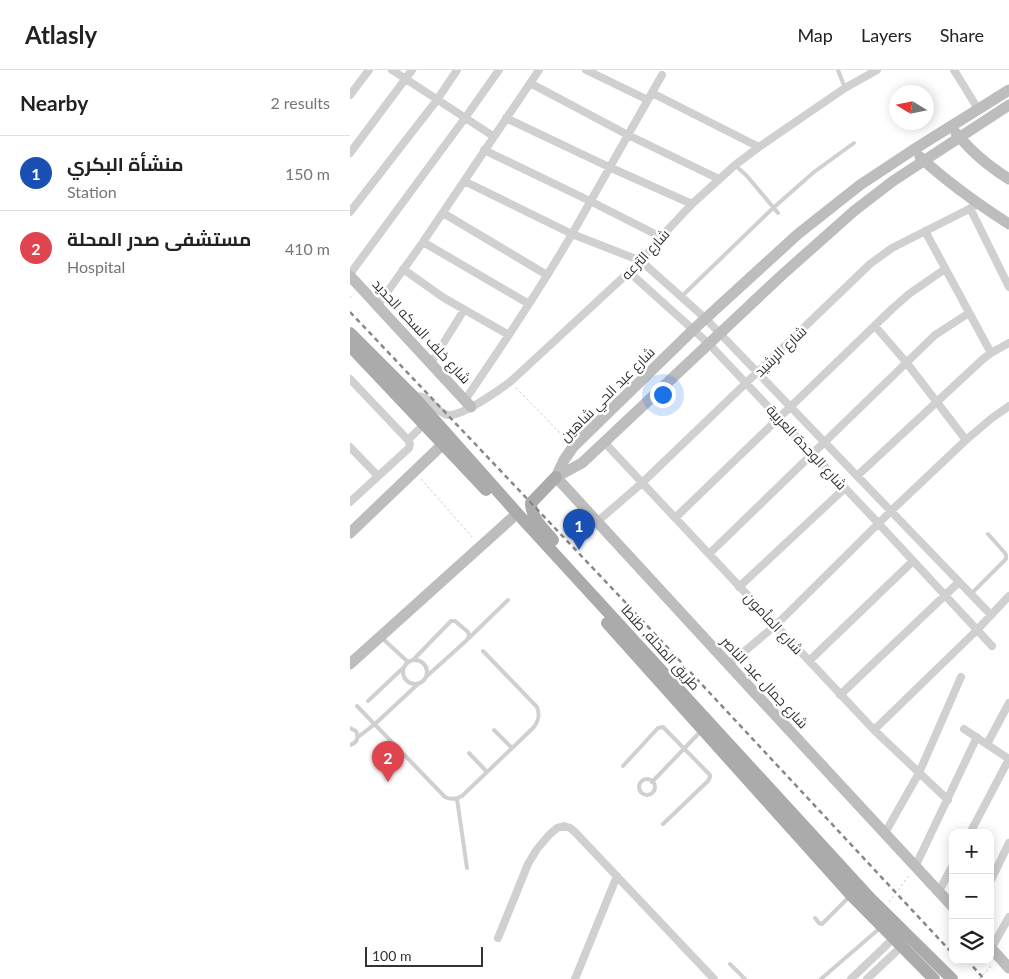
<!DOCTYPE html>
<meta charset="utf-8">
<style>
:root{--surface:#fff;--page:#f2f2f2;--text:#222;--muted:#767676;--line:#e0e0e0;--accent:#e63946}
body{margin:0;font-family:Lato,Cairo,sans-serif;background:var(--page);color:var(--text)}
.controls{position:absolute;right:15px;bottom:15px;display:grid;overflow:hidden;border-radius:10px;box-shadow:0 2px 12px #0003}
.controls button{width:45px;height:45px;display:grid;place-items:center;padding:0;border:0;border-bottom:1px solid var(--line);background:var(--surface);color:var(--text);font:25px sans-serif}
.compass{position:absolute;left:539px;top:15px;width:45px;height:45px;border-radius:50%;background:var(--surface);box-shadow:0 2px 12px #0003;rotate:280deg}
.scale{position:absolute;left:15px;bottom:12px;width:118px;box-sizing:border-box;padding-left:5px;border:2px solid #333;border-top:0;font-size:14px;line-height:18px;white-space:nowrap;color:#333;-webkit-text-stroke:4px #fff;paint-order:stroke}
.you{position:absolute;left:312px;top:324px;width:18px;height:18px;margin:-12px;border:4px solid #fff;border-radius:50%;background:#1a73e8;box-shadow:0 0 0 8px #1a73e833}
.badge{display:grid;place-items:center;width:32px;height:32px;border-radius:50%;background:var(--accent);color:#fff;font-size:16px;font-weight:700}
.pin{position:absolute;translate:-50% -41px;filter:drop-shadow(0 1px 2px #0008)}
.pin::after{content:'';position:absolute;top:26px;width:18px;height:15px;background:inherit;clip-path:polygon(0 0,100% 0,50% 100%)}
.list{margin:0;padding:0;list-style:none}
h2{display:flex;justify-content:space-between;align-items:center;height:65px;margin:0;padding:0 20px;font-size:21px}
h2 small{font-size:16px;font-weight:400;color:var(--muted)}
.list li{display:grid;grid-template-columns:32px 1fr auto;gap:15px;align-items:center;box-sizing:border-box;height:75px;padding:0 20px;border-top:1px solid var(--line)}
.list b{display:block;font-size:19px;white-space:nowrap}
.list p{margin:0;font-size:16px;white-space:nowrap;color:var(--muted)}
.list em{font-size:16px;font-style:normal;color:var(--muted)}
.icon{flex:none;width:28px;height:28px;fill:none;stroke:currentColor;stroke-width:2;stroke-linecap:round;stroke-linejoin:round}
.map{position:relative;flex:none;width:659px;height:909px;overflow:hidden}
header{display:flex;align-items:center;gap:30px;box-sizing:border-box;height:70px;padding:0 25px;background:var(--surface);border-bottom:1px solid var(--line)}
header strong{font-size:24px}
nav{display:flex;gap:28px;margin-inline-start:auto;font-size:18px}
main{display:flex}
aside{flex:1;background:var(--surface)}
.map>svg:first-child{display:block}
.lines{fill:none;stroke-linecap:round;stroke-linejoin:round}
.path{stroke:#cdcdcd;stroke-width:1;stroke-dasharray:2.5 2.5;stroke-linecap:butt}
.lane{stroke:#d0d0d0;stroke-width:4}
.street{stroke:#d0d0d0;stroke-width:8}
.secondary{stroke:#bdbdbd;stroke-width:11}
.primary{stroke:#ababab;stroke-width:12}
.rail{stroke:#888;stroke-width:2.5;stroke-dasharray:5 4;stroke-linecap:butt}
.labels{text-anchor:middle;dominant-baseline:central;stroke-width:5;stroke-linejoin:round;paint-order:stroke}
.street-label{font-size:14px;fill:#333;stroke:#fff}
</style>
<header>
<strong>Atlasly</strong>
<nav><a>Map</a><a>Layers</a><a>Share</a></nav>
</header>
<main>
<aside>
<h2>Nearby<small>2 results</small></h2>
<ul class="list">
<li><span class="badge" style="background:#1a4fb4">1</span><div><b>منشأة البكري</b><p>Station</p></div><em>150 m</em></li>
<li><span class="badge" style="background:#e0444e">2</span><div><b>مستشفى صدر المحلة</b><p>Hospital</p></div><em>410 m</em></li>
</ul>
</aside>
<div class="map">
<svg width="659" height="909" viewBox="0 0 659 909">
<rect width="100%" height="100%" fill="#fff"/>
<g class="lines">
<path class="path" d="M0 228 4 224
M166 318 216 369
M71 409 123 468
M539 832 560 804
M629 909 642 895"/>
<path class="lane" d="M488 0 495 18
M385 95 397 106 428 143
M331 227 423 138 447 117 464 102 504 73
M621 524 656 489V485L655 483 638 464
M32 568 58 592
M119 568 158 530
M53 602a12 12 0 1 1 24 0a12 12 0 1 1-24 0Z
M63 590 101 551H105L118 562 119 566 117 570 77 606
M18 631 53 598
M7 636 95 727C102 730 106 729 112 726L183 658C189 651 190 645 187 637L133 581
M0 658 6 661C9 668 7 673 0 675
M144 660 162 678
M8 667 25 654 68 614
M119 683 137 702
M273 696 308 658 313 657 360 705V707L358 711 313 754
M289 717a8 8 0 1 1 16 0a8 8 0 1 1-16 0Z
M302 712 351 661
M107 729 117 798
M465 848 469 853 472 854 499 827
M380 894 395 909
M471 909 530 858"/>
<path class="street" d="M42 0 143 66
M236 0 298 30
M604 0 628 39
M180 13 278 65 369 109
M302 23 409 77
M0 25 19 0
M156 48 259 97 342 134
M134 80 240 131 311 167
M0 83 62 0
M114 111 222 164 291 191 355 248 641 545
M620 138 659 217
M0 142 87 30 107 0
M93 143 197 205
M575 161 641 283
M73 172 179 234
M53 199 94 228 159 265
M279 202 359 274 529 454 642 576
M0 204 115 48 149 0
M28 235 73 172 189 0
M525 256 556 292 616 370
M81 293 114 240
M0 309 58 370 60 374 59 378 0 432
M64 327C79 322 85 343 98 345 111 347 149 320 160 312L279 202 291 191 311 167 342 134 385 95 409 77 495 18 527 0
M115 330C152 276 189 221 222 164 252 111 282 58 312 5
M58 370 74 354
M254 372 524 660 598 730
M0 377 28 406
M507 406 633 289 641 283 659 273
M325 448 543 238 559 224 595 199
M248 451 292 413 520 194 542 178 629 134
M359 484 585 265 619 243
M389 517 495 418
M459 591 563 491
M378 595 426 555 541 441 616 370 642 348 659 336
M490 625 609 512
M614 659 659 689
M524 660 627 560 659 526
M637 674 659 633
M535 763 569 703 611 607
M620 763 659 689
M565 797 627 667
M640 812 659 773
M589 821 603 795
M148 868 178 794 187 779 200 764 207 758 214 756 220 758 224 761 364 909
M641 879 659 847
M225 909 267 806
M501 909 544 868
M517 909 552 876"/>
<path class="secondary" d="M606 63C623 83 637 95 659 109
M570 87C597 112 628 134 659 154
M0 206 121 337
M206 407 214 390 223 377 344 259 448 164 510 115 563 80 659 20
M206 407 232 393 432 205 504 141 543 111 659 35
M206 407 403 621 603 837
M0 463 93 374
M0 594 162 448
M640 877 659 898"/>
<path class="primary" d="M0 263 64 327 167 443 520 828 602 909
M0 276 136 420
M203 470C194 459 181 448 181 433L206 407
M257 553 501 825 584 909"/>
<path class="rail" d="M0 242 275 532 603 884
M617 890 634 909"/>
</g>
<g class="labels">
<g class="street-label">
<text transform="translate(295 184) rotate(-47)">شارع الترعه</text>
<text transform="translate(72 261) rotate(47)">شارع خلف السكه الحديد</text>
<text transform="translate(430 281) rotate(-44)">شارع الرشيد</text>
<text transform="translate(257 324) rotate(-45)">شارع عبد الحي شاهين</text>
<text transform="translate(457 377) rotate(47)">شارع الوحدة العربية</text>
<text transform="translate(424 553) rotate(47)">شارع المأمون</text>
<text transform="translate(311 577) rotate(48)">طريق المحله, طنطا</text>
<text transform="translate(415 612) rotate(47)">شارع جمال عبد الناصر</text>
</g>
</g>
</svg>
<div class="controls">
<button>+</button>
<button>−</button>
<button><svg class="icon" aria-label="layers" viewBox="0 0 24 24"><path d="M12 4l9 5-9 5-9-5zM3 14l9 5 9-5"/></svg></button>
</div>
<svg class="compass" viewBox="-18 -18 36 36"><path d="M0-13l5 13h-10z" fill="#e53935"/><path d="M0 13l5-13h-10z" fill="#767676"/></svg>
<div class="scale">100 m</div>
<div class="you"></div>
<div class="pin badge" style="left:229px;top:480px;background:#1a4fb4">1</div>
<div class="pin badge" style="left:38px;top:712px;background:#e0444e">2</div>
</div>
</main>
